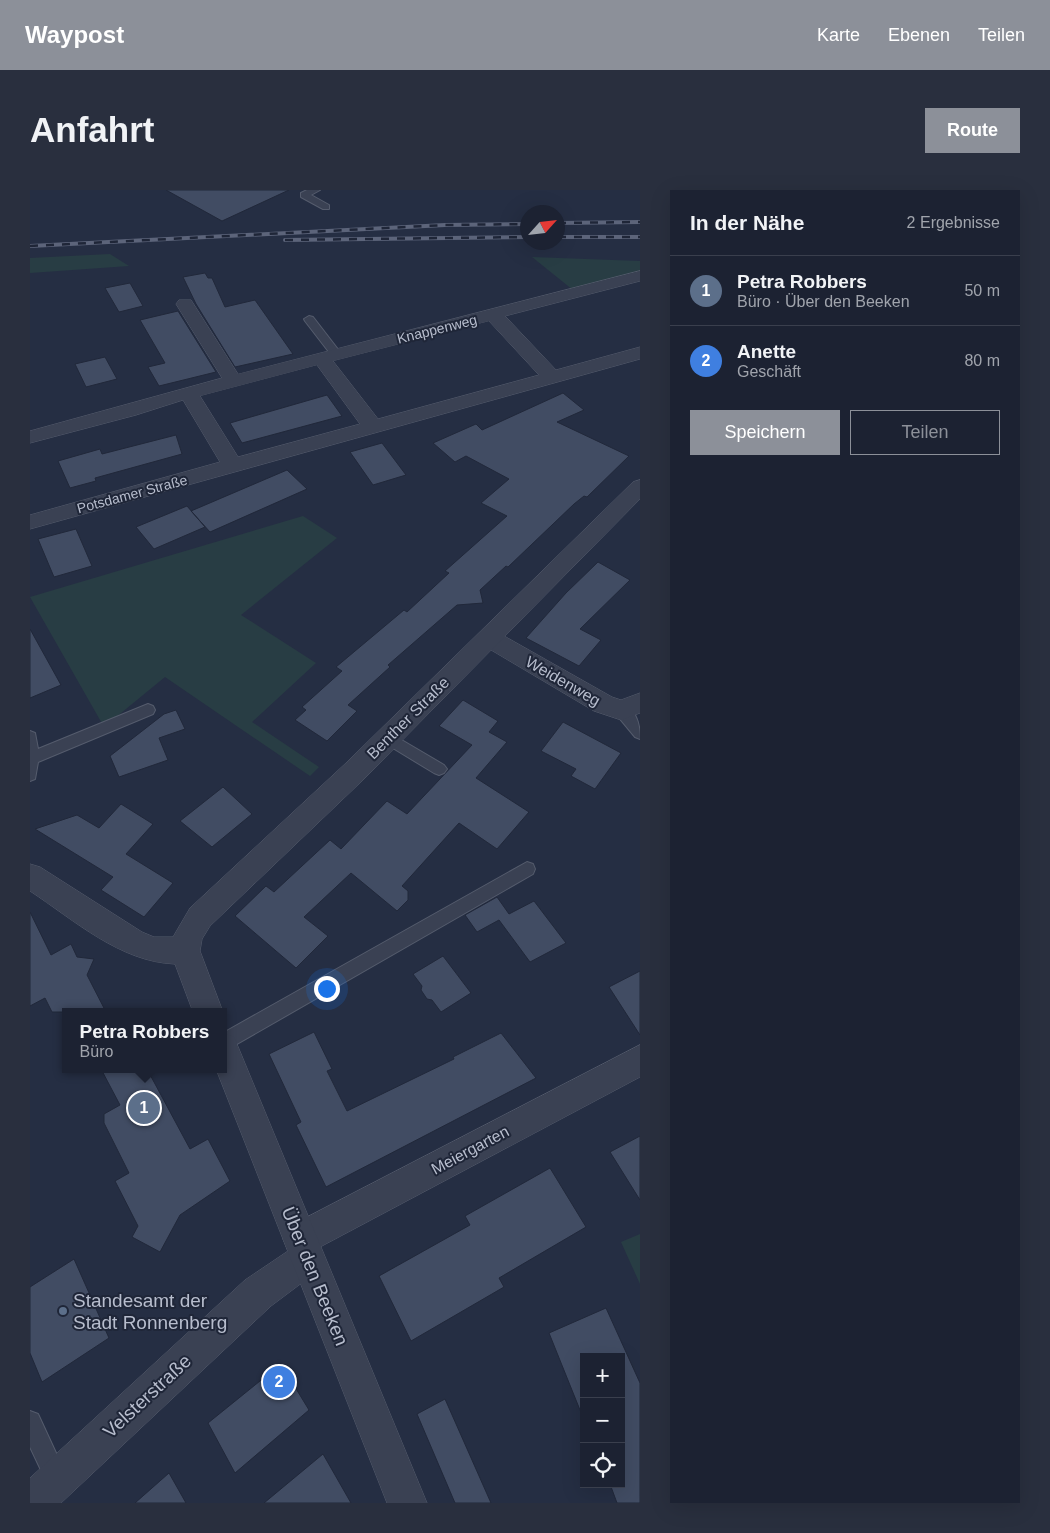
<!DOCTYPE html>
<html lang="de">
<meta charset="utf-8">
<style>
:root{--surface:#1c2232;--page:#292f3e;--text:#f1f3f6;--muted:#a0a4ac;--line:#3a3f4d;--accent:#8c9099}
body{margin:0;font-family:Arial,sans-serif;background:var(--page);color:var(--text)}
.controls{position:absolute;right:15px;bottom:15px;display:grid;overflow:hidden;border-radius:0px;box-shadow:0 5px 20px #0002}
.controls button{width:45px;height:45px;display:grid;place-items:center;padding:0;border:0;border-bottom:1px solid var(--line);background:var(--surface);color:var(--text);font:25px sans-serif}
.compass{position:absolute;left:490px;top:15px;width:45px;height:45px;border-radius:50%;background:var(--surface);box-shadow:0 5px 20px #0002;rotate:63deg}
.you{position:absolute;left:296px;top:798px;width:18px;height:18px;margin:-12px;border:4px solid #fff;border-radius:50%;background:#1a73e8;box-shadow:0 0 0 8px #1a73e833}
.badge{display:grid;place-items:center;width:32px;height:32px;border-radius:50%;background:var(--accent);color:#fff;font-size:16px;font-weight:700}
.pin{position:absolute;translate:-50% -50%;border:2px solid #fff;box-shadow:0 1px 5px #0006}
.popup{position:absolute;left:32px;top:818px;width:165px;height:65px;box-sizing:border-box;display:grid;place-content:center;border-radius:0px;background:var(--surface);filter:drop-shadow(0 1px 4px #0005);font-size:16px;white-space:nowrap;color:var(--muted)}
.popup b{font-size:19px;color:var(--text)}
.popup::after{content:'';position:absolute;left:50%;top:100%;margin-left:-10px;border:10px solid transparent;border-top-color:var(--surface)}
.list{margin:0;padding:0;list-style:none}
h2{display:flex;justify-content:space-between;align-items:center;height:65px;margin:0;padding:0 20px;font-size:21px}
h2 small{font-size:16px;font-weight:400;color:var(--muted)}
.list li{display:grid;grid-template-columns:32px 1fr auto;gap:15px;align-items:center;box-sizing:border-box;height:70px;padding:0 20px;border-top:1px solid var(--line)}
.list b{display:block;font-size:19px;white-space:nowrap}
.list p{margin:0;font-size:16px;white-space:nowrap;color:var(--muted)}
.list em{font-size:16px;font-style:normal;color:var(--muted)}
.actions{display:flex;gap:10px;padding:15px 20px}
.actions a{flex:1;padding:11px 0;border:1px solid var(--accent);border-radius:0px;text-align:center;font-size:18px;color:var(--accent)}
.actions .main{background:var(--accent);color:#fff}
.icon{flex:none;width:28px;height:28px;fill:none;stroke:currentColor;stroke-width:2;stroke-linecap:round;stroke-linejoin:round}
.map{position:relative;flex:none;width:610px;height:1313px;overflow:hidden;border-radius:0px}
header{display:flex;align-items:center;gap:30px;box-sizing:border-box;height:70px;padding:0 25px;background:var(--accent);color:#fff}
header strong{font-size:24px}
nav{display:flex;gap:28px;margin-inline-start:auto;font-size:18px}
.intro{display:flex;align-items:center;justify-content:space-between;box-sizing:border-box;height:120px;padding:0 30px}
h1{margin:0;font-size:35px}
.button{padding:12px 22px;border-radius:0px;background:var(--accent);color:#fff;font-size:18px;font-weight:700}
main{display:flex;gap:30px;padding:0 30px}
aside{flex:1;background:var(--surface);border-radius:0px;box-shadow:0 5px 20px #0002}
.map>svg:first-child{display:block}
.green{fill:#283d44}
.building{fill:#414c63;stroke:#21283a}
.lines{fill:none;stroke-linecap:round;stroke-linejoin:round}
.service-casing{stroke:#555c6d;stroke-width:2}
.minor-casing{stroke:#555c6d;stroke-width:1}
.tertiary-casing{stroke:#555c6d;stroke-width:1}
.service{fill:#3a4153;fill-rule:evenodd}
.minor{fill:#3a4153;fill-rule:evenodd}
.tertiary{fill:#3a4153;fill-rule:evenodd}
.rail-casing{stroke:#5c647a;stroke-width:4}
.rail{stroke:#1f2638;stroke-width:2.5;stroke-dasharray:8;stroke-linecap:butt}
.service-dot{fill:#5c6f8a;stroke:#1f2638;stroke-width:2}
.labels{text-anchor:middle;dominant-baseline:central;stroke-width:4;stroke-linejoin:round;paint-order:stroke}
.far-street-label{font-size:14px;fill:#b7bdcd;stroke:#1f2638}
.street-label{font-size:16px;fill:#b7bdcd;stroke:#1f2638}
.near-street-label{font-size:19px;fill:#b7bdcd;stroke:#1f2638}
.near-poi-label{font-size:19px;fill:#b7bdcd;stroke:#1f2638;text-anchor:start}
</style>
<header>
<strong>Waypost</strong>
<nav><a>Karte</a><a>Ebenen</a><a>Teilen</a></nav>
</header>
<div class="intro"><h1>Anfahrt</h1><a class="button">Route</a></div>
<main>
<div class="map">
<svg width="610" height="1313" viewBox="0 0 610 1313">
<rect width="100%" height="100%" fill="#252e43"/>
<path class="green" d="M80 64 99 76 0 83V68Z
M502 67 610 71V83L543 100Z
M273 326 307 348 211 425 286 473 222 532 289 577 280 586 135 487 74 537 0 407Z
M610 1044V1094L591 1052Z"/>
<path class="building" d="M136 0H259L192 31Z
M175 83 178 88H182L195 117 225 110 263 164 205 177 166 114 153 87Z
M100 93 113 116 89 122 75 98Z
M148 121 186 182 129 196 118 177 135 173 110 130Z
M75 167 87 189 56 197 45 174Z
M533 203 554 220 527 232 599 266 557 307 554 306 544 314 478 377 476 376 450 400 453 413 427 415 358 475 360 477 318 515 327 521 297 551 265 530 276 520 272 517 312 481 306 477 374 420 377 422 419 383 415 381 477 326 451 313 479 289 436 266 425 272 403 253 446 234 452 240Z
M297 205 312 226 212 253 200 233Z
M146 245 152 264 65 288 66 291 40 298 28 271 70 259 72 264Z
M352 253 376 285 343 295 320 262Z
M257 280 277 299 180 342 161 321Z
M157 316 175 337 124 359 106 337Z
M46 339 62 376 24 387 8 349Z
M568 372 600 390 550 439 571 450 549 476 496 448 536 403Z
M0 439 31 495 0 508Z
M433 510 468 531 459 542 477 552 446 588 499 622 467 659 429 633 372 696 378 701V710L367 721 321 683 274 727 298 746 266 778 205 726 236 696 244 702 300 650 311 659 357 611 377 624 442 555 409 536Z
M146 520 155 539 129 548 138 570 89 587 80 566 134 524Z
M533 532 591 563 565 599 541 586 546 579 511 561Z
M193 597 222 624 182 657 150 631Z
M91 614 123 634 96 664 143 693 114 727 71 700 83 687 5 639 47 625 69 638Z
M467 707 479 724 504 711 536 753 500 772 469 730 447 742 435 725Z
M0 722 21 765 41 754 47 767 64 769 57 785 76 822H22L15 808 0 816Z
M413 766 441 803 411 822 402 810 397 809 391 800 392 796 383 784Z
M610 781V845L579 797Z
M284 842 302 879 297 881 317 921 424 869 423 867 471 843 506 888 296 997 266 935 271 932 239 864Z
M71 879H117L160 959 178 949 200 991 150 1025 130 1062 102 1047 108 1036 85 991 99 983 74 933V924L90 915Z
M610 946V1010L580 962Z
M520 978 556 1037 469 1088 474 1097 381 1151 349 1086 440 1035 435 1026Z
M44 1069 79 1148 12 1192 0 1163V1097Z
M576 1118 610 1193V1313H587L580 1294H591V1167H554V1230L519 1143Z
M251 1174 279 1220 205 1283 178 1233Z
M415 1209 461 1313H425L387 1224Z
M293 1264 321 1313H234Z
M139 1283 156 1313H105Z"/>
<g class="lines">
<defs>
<path id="service" d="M277 0H290L281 5 299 15V19H293L271 7V3Z
M279 126 283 127 310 162V166H302L275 131 274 129Z
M118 514 123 516 125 520 123 524 8 572 5 589 0 591V541L5 543 8 559Z
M591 514C607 519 610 535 610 549L605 547 586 524 584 520 586 516Z
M358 542 414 575 417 579 414 583 409 585 404 583 353 552 350 548 353 544Z
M497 672 503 674 505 679 503 684 193 862V843Z
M0 1221 8 1224 38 1289 35 1297 27 1300 19 1297 0 1257Z"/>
<path id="minor" d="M610 81V91L475 126 526 180 610 157V169L0 339V325L190 272 153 210 106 225 0 253V241L192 188 146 114 149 110H161L208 184ZM459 131 509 185 348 229 303 171ZM287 175 330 234 208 267 170 206Z
M459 439 467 442 582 507 591 510 610 503V523L591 530 564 521 451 454 447 448 451 442Z
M610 855V887L290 1057 294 1068 289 1080 241 1116 31 1313H0V1288L215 1090 258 1061 253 1049 258 1037Z"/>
<path id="tertiary" d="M610 290V309L334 589 180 736 172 749 170 761 193 822V823L163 822 145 774C90 772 44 730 0 701V674L10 677 112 742 124 747H143L160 718 316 573 603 292Z
M193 843 204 847 397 1313H357L186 879H193Z"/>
</defs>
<use href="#service" class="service-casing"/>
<use href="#minor" class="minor-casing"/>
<use href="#tertiary" class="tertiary-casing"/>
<use href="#service" class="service"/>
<use href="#minor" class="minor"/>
<use href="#tertiary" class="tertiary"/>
<defs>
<path id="rail" d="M528 33 610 32
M528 47H610
M255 50 498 47
M0 56 415 35 498 34"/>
</defs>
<use href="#rail" class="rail-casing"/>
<use href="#rail" class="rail"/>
</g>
<circle class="service-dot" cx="33" cy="1121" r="5"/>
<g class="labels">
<g class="far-street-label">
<text transform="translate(407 139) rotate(-14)">Knappenweg</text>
<text transform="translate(102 304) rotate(-15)">Potsdamer Straße</text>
</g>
<g class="street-label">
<text transform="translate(533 491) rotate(30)">Weidenweg</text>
<text transform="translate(378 528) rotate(-45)">Benther Straße</text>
<text transform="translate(440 960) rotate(-28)">Meiergarten</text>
</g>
<g class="near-street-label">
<text transform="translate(285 1086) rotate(68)">Über den Beeken</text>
<text transform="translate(117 1206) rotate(-43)">Velsterstraße</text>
</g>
<g class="near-poi-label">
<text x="43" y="1110">Standesamt der<tspan x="43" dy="22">Stadt Ronnenberg</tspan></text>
</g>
</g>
</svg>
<div class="controls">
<button>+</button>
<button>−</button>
<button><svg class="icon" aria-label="locate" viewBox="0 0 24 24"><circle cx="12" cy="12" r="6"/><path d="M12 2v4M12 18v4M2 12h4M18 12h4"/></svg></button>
</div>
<svg class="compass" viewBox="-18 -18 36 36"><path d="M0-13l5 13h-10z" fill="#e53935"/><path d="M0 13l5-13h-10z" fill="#a0a4ac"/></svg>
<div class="you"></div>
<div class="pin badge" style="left:114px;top:918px;background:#5c6f8a">1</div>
<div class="popup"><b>Petra Robbers</b>Büro</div>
<div class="pin badge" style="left:249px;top:1192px;background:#3f7fe0">2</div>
</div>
<aside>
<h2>In der Nähe<small>2 Ergebnisse</small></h2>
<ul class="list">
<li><span class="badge" style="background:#5c6f8a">1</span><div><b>Petra Robbers</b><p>Büro · Über den Beeken</p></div><em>50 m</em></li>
<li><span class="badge" style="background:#3f7fe0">2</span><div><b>Anette</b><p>Geschäft</p></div><em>80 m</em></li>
</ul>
<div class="actions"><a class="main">Speichern</a><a>Teilen</a></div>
</aside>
</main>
